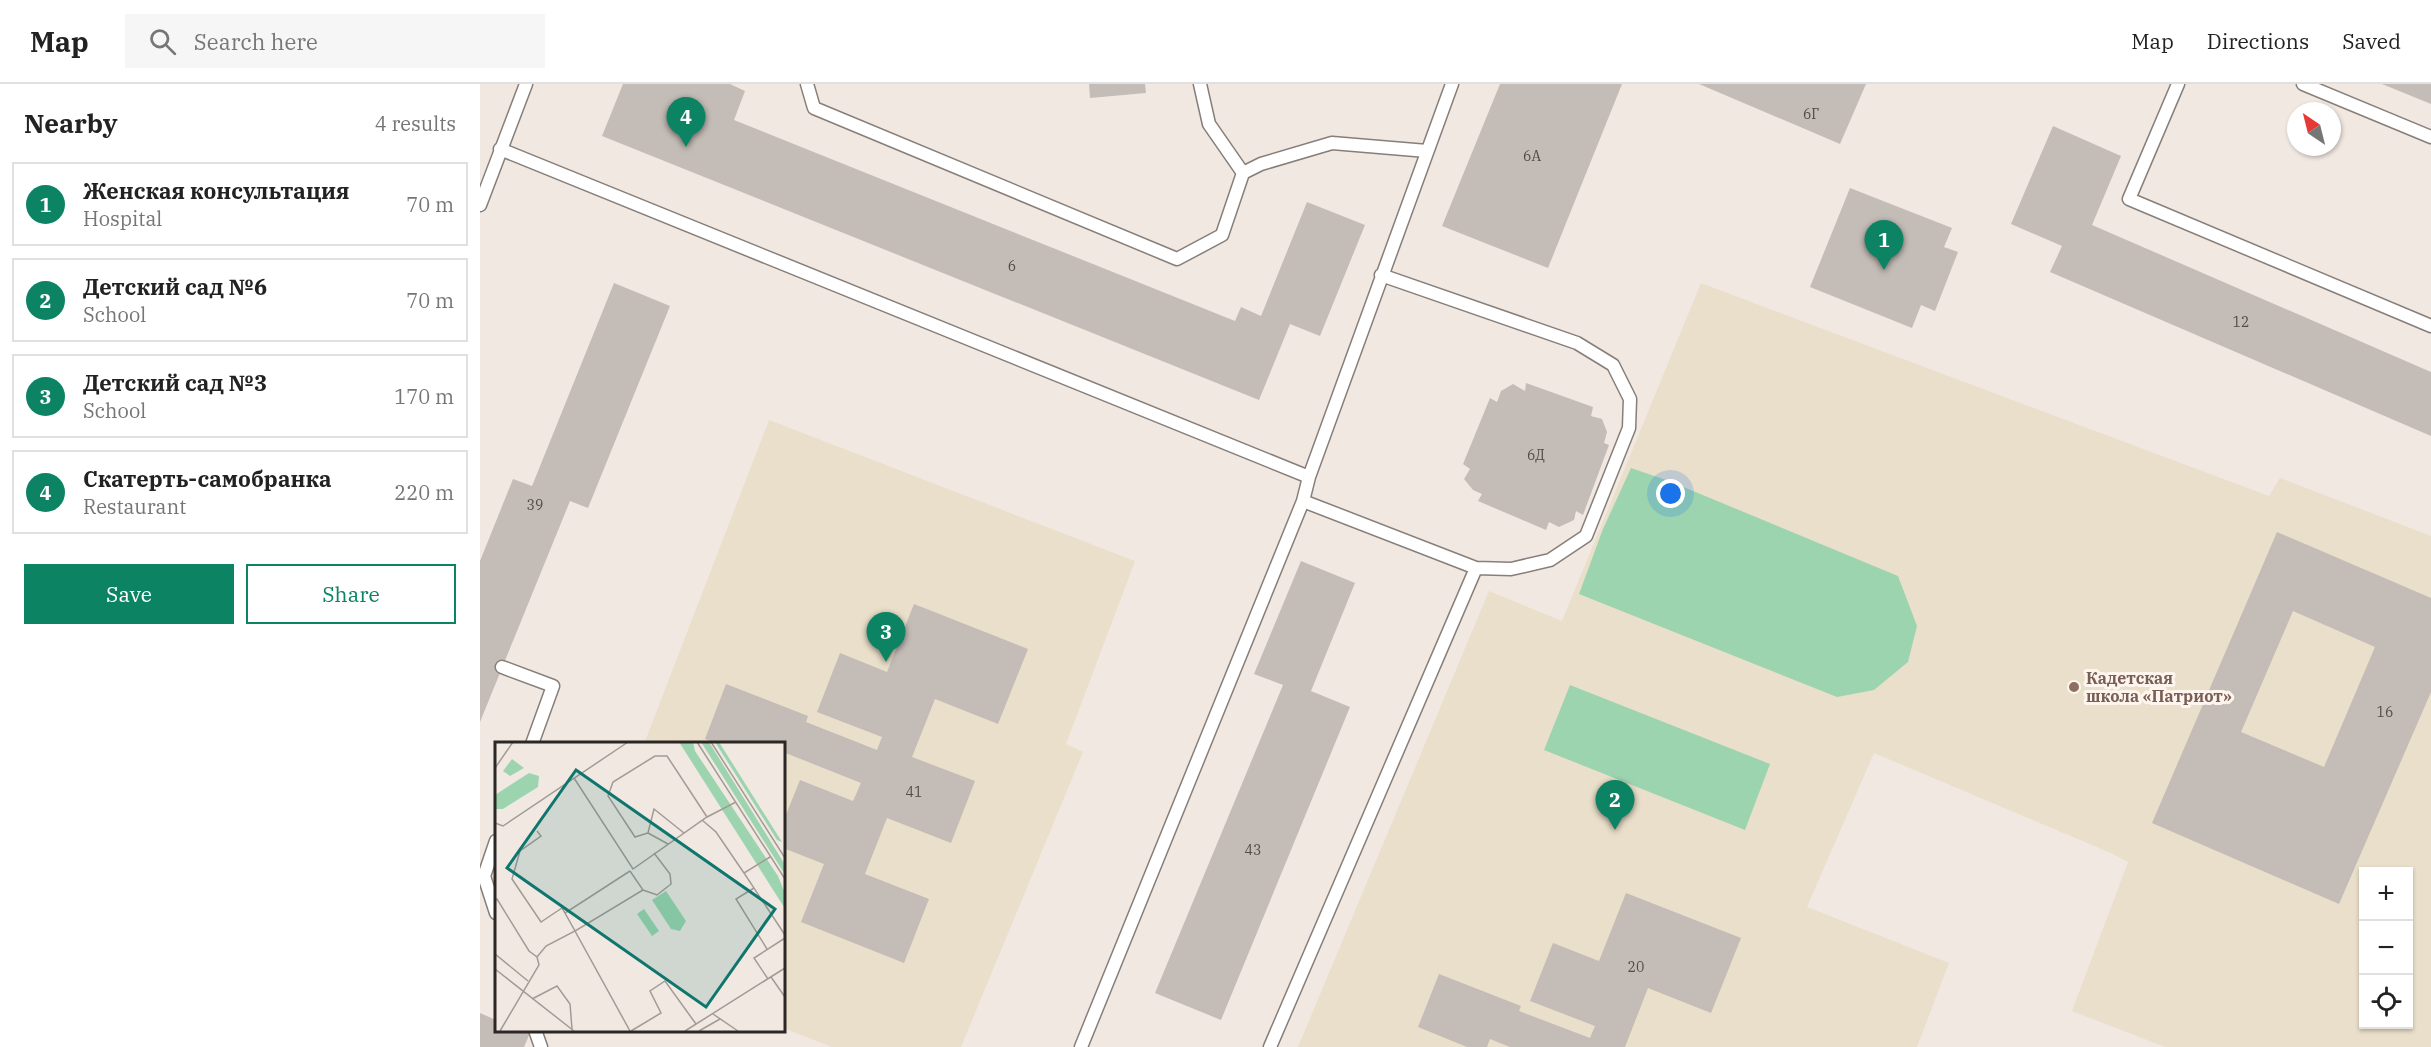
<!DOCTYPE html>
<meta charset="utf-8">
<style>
:root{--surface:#fff;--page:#f6f6f6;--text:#222;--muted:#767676;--line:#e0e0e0;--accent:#0c8464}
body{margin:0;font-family:"IBM Plex Serif",serif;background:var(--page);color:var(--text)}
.controls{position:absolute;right:18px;bottom:18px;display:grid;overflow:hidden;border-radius:0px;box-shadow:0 2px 4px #0004}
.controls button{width:54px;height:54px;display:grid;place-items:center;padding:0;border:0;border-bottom:2px solid var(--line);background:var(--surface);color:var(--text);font:30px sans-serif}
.compass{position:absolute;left:1807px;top:18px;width:54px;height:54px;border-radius:50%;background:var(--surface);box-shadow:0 2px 4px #0004;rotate:325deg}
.you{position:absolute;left:1191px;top:410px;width:21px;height:21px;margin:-15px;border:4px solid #fff;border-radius:50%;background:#1a73e8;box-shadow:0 0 0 9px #1a73e833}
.badge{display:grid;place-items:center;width:39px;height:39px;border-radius:50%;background:var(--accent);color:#fff;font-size:20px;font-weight:700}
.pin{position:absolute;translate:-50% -50px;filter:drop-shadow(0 2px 3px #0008)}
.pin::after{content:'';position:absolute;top:32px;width:21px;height:18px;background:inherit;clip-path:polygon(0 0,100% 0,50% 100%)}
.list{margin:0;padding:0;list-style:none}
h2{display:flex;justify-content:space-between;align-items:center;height:78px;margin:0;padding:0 24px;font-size:26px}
h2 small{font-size:20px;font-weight:400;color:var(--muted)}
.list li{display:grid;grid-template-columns:39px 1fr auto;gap:18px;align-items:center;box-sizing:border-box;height:84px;margin:0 12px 12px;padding:0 12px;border:2px solid var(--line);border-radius:0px}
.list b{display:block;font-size:22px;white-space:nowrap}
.list p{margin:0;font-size:20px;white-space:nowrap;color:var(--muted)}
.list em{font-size:20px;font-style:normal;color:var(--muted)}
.actions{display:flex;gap:12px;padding:18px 24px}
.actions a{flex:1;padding:14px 0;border:2px solid var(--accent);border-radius:0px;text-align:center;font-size:21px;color:var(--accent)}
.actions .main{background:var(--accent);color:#fff}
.icon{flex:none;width:33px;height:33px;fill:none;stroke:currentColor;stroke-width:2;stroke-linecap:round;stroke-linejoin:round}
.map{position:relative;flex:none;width:1951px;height:963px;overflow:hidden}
header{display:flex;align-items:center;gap:36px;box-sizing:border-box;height:84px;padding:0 30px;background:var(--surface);border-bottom:2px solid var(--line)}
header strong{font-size:28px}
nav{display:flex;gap:33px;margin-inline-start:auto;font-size:21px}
.search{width:420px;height:54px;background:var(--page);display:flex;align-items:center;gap:15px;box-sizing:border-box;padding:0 21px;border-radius:0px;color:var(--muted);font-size:22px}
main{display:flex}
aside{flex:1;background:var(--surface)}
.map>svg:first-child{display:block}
.education{fill:#eadfca;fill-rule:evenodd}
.green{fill:#9dd4b0}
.building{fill:#c4bcb6;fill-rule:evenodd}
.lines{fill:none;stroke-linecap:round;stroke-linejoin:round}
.service-casing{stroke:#867e79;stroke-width:15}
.service{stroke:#fff;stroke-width:12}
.education-dot{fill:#8d6e63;stroke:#fef5ef;stroke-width:2}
.labels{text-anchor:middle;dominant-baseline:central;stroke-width:6;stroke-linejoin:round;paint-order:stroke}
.number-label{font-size:14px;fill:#504c49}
.education-label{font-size:16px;font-weight:bold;fill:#785e54;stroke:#fef5ef;text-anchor:start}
.inset-road{fill:none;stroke:#a19b96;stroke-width:1.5}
.view{fill:#0f766e;fill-opacity:0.15;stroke:#0f766e;stroke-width:3}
.inset-edge{fill:none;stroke:#2a2725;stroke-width:3}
</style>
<header>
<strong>Map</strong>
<div class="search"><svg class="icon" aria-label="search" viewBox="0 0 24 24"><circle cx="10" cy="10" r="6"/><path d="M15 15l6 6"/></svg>Search here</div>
<nav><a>Map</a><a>Directions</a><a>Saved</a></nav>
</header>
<main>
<aside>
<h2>Nearby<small>4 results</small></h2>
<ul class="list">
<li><span class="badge">1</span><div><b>Женская консультация</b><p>Hospital</p></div><em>70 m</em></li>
<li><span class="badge">2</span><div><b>Детский сад №6</b><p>School</p></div><em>70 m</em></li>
<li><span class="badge">3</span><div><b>Детский сад №3</b><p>School</p></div><em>170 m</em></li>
<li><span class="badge">4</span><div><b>Скатерть-самобранка</b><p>Restaurant</p></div><em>220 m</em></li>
</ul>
<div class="actions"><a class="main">Save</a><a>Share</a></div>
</aside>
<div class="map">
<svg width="1951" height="963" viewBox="0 0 1951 963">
<rect width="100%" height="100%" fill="#f1e8e2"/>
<path class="education" d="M1221 199 1789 412 1800 394 1951 452V963H1685L1592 927 1648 778 1631 769 1394 669 1327 823 1469 879 1437 963H818L1009 507 1082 537ZM1884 788H1928V940H1884Z
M289 336 655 477 586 660 603 668 481 963H352L303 944V660H164Z"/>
<path class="green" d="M1151 384 1189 397 1418 492 1437 542 1428 578 1394 606 1357 613 1099 510 1123 445Z
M1090 601 1290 680 1265 746 1064 666Z"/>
<path class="building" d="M143 0H250L265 7 254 36 755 237 761 223 781 232 827 118 885 141 840 252 810 240 779 316 122 52Z
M609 0H665L666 9 610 14Z
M1020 0H1142L1068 184 962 142Z
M1219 0H1386L1360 60Z
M1902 0H1951V20Z
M1573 42 1641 72 1612 141 1951 288V352L1570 188 1582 162 1531 140Z
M1370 104 1472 144 1464 163 1478 168 1455 227 1441 221 1432 244 1330 203Z
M134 199 190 222 108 424 90 417 0 638V477L33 395 52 402Z
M1046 299 1113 323 1111 332 1122 335 1127 348 1124 359 1129 361 1103 431 1096 427 1094 436 1079 443 1069 438 1066 446 998 417 1002 410 993 406 984 395 990 385 983 380 1010 314 1017 318 1021 307 1033 300 1045 307Z
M1797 448 1951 514V608L1859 820 1672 739ZM1813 527 1895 563 1844 683 1761 648Z
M821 477 875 499 831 607 870 623 741 936 675 909 803 601 774 590Z
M434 520 548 565 518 640 455 615 432 673 495 697 471 759 407 734 385 790 449 815 424 879 321 838 344 780 303 764V738L320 696 373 717 381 699 303 668V660H238L225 655 246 600 328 632 326 638 397 666 402 653 337 628 360 569 407 588Z
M1146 809 1261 854 1231 929 1168 904 1145 963H1030L1010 955 1007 963H987L938 943 959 890 1041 922 1039 927 1110 954 1115 942 1050 917 1073 859 1119 877Z
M0 929 16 936V946H44L50 949 44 963H0Z"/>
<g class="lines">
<defs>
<path id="service" d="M327 0 334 24 697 175 742 151 763 89 729 40 720 0
M1698 0 1649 115 1951 242
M1823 0 1951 53
M20 65 829 393 972 0
M763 89 781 80 852 59 947 67
M0 121 46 0
M901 191 1097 259 1133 281 1150 315 1149 344 1106 452 1070 476 1031 485 996 484
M22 583 73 602 52 660
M16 757 4 792 16 829
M55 946 61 963
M601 963 823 417 829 393
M790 963 996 484 823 417"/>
</defs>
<use href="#service" class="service-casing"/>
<use href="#service" class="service"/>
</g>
<circle class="education-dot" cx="1594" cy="603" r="6"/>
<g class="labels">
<g class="number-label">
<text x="1331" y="30">6Г</text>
<text x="1052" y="72">6А</text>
<text x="532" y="182">6</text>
<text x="1761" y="238">12</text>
<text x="1056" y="371">6Д</text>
<text x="55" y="421">39</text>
<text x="1905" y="628">16</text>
<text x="434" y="708">41</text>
<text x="773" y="766">43</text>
<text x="1156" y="883">20</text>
</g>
<g class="education-label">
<text x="1606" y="594">Кадетская<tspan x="1606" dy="18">школа «Патриот»</tspan></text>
</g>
</g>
<g transform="translate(15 658)">
<rect width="290" height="290" fill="#f1e8e2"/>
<path d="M184 0H198L200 9 283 134 289 149V165ZM206 0H214L289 121V131ZM220 0H224L287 100 282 98ZM17 17 29 26 15 34 8 29ZM34 31 44 34 43 45 8 67H0V53ZM171 149 191 179 185 189 176 187 157 158ZM149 167 164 189 157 194 142 172Z" fill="#9dd4b0"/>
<path class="inset-road" d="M202 0 290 137M216 0 290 116M0 26 18 0M79 36 138 127 212 75 241 60M207 78 221 90 249 131M0 81 8 84 133 0M42 89 46 94 25 109 17 137 46 180 67 166 70 171M153 91 173 102M189 91 159 67 153 91 140 95 113 54 118 40 160 14H172L212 75M275 115 249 131 290 193M259 146 241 157 272 207M148 148 162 153 176 142 175 132 159 111M0 159 2 157 34 209 42 215 44 223 5 289M0 212 33 239M42 215 51 204 80 189 70 171 135 129M0 227 79 289M276 235 290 255M273 237 259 216 290 196M37 257 62 244 75 262 77 287M218 272 243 289M135 289 80 189 148 148 135 129M136 289 166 271 155 249 170 239 201 282M190 289 290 226M204 289 225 277"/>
<path class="view" d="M81 28 280 167 211 265 12 126Z"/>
<rect width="290" height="290" class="inset-edge"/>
</g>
</svg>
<div class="controls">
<button>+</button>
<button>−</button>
<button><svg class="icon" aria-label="locate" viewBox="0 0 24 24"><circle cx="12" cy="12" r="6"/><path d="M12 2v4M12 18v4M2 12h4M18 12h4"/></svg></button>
</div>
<svg class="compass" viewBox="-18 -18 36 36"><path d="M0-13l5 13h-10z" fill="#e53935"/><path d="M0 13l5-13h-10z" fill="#767676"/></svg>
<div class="you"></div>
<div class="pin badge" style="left:1404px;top:186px">1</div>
<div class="pin badge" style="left:1135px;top:746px">2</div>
<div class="pin badge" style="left:406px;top:578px">3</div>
<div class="pin badge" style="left:206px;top:63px">4</div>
</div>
</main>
